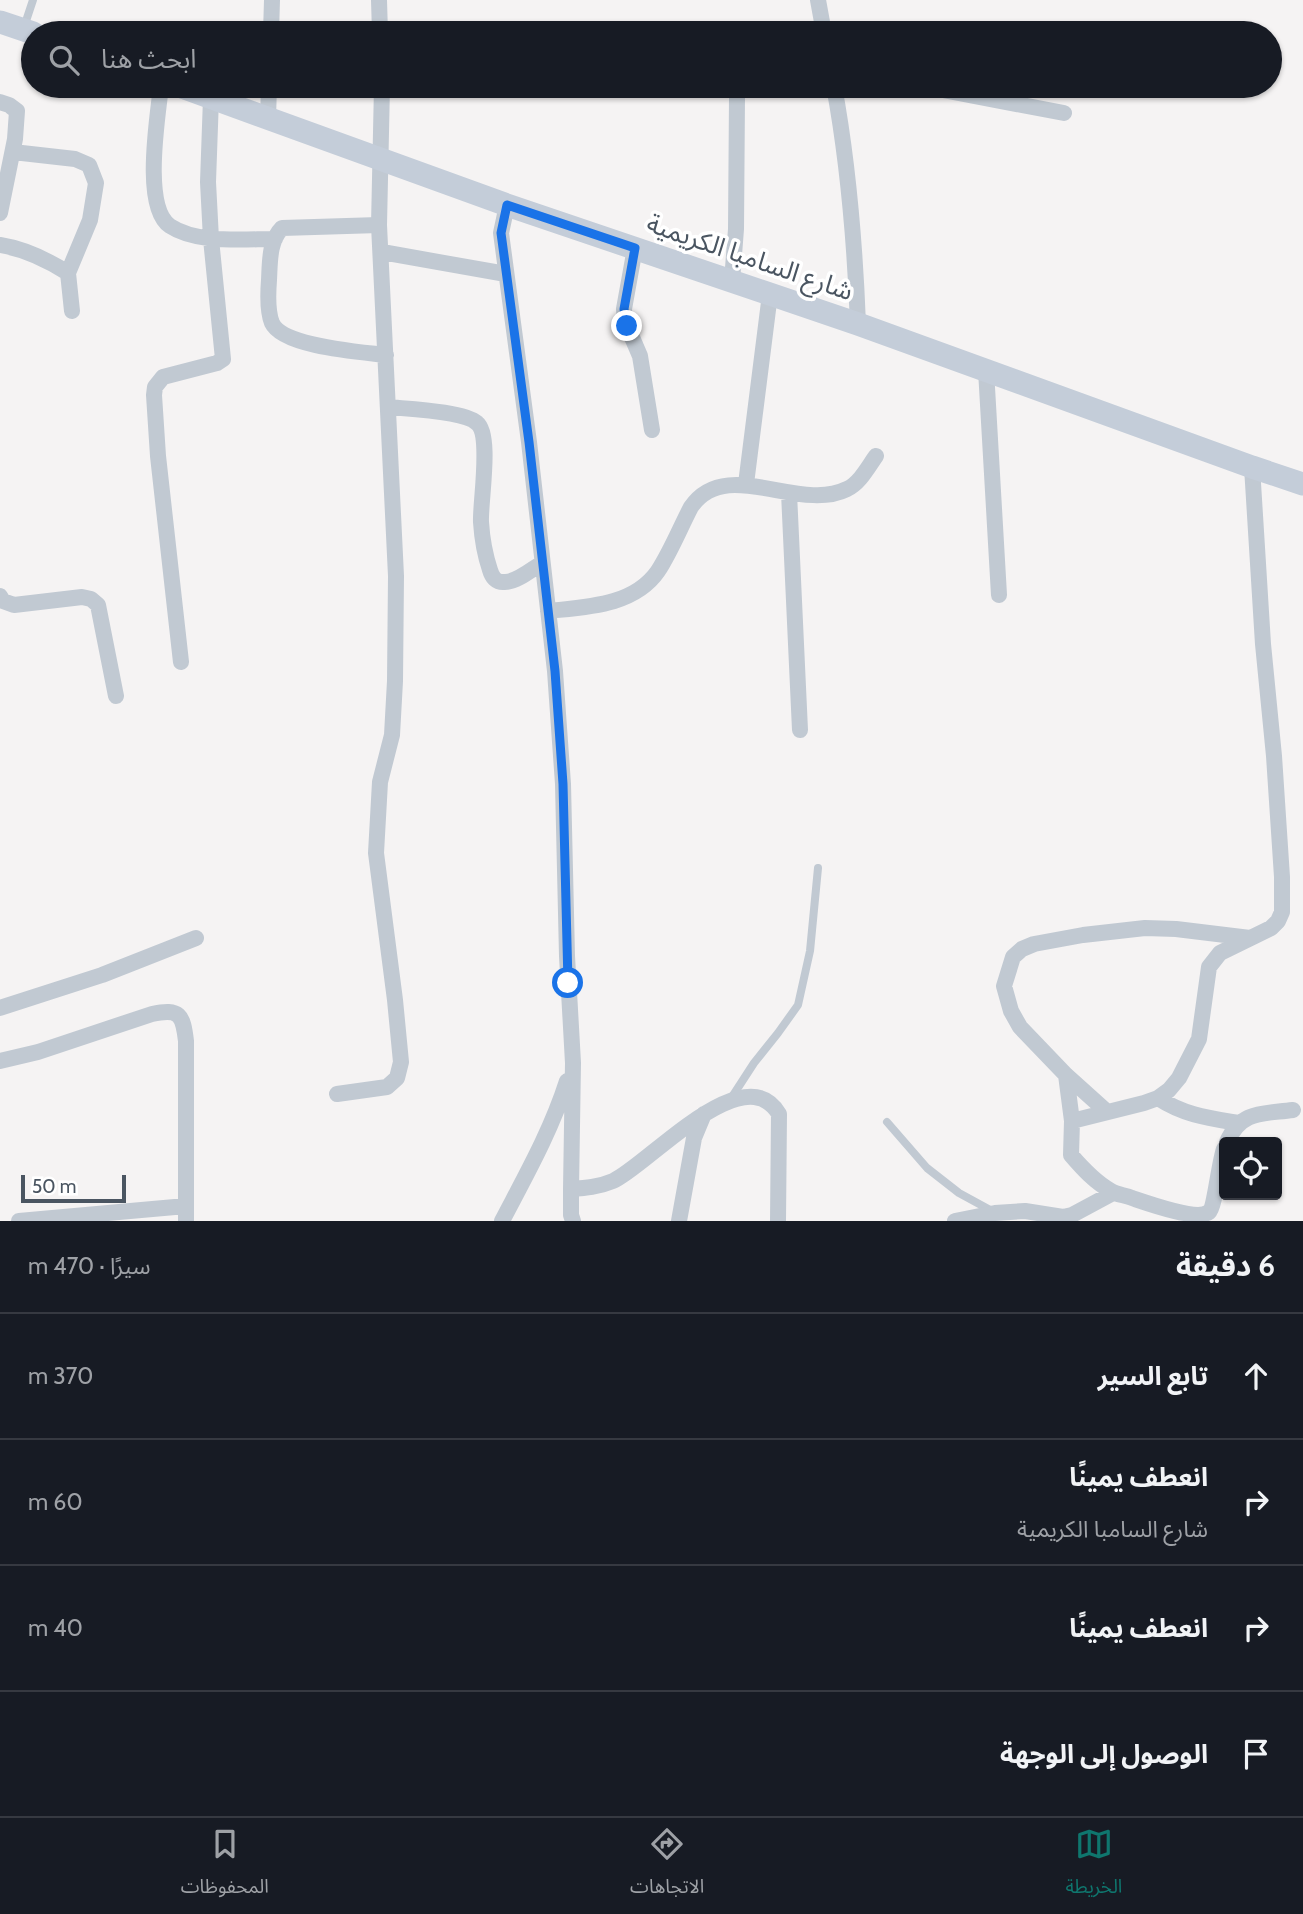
<!DOCTYPE html>
<html lang="ar">
<meta charset="utf-8">
<style>
:root{--surface:#171b24;--page:#20242c;--text:#f1f3f6;--muted:#9ea1a6;--line:#363941;--accent:#0f766e}
body{margin:0;font-family:Cabin,"Noto Sans Arabic",sans-serif;background:var(--page);color:var(--text);direction:rtl}
.controls{position:absolute;right:21px;bottom:21px;display:grid;overflow:hidden;border-radius:7px;box-shadow:0 2px 5px #0004}
.controls button{width:63px;height:63px;display:grid;place-items:center;padding:0;border:0;border-bottom:2px solid var(--line);background:var(--surface);color:var(--text);font:35px sans-serif}
.scale{position:absolute;left:21px;bottom:18px;width:105px;box-sizing:border-box;padding-left:7px;border:4px solid #4a5561;border-top:0;font-size:19px;line-height:24px;white-space:nowrap;color:#4a5561;-webkit-text-stroke:5px #fff;paint-order:stroke}
.stop{position:absolute;width:21px;height:21px;margin:-16px;border:5px solid #1a73e8;border-radius:50%;background:#fff}
.stop.end{background:#1a73e8;border-color:#fff;box-shadow:0 2px 7px #0008}
.list{margin:0;padding:0;list-style:none}
h2{display:flex;justify-content:space-between;align-items:center;height:91px;margin:0;padding:0 28px;font-size:30px}
h2 small{font-size:23px;font-weight:400;color:var(--muted)}
.list li{display:grid;grid-template-columns:46px 1fr auto;gap:21px;align-items:center;box-sizing:border-box;height:126px;padding:0 28px;border-top:2px solid var(--line)}
.list b{display:block;font-size:26px;white-space:nowrap}
.list p{margin:0;font-size:23px;white-space:nowrap;color:var(--muted)}
.list em{font-size:23px;font-style:normal;color:var(--muted)}
.icon{flex:none;width:38px;height:38px;fill:none;stroke:currentColor;stroke-width:2;stroke-linecap:round;stroke-linejoin:round}
.map{position:relative;flex:none;width:1303px;height:1221px;overflow:hidden;direction:ltr}
.search{position:absolute;background:var(--surface);box-shadow:0 2px 5px #0004;left:21px;right:21px;top:21px;height:77px;display:flex;align-items:center;gap:18px;box-sizing:border-box;padding:0 24px;border-radius:38px;color:var(--muted);font-size:26px}
.sheet{height:595px;background:var(--surface)}
nav{display:flex;justify-content:space-around;align-items:center;box-sizing:border-box;height:98px;border-top:2px solid var(--line);background:var(--surface);font-size:19px;color:var(--muted)}
nav a{display:grid;justify-items:center;gap:4px}
nav .on{color:var(--accent)}
.map>svg:first-child{display:block}
.lines{fill:none;stroke-linecap:round;stroke-linejoin:round}
.lane{stroke:#c1c9d2;stroke-width:8}
.street{stroke:#c1c9d2;stroke-width:16}
.secondary{stroke:#c4cdd9;stroke-width:23}
.route{stroke:#1a73e8;stroke-width:9}
.labels{text-anchor:middle;dominant-baseline:central;stroke-width:7;stroke-linejoin:round;paint-order:stroke}
.street-label{font-size:26px;fill:#4a5561;stroke:#fff}
</style>
<div class="map">
<svg width="1303" height="1221" viewBox="0 0 1303 1221">
<rect width="100%" height="100%" fill="#f5f3f3"/>
<g class="lines">
<path class="lane" d="M24 27 33 0
M730 1100 754 1063 778 1033 798 1005 810 951 818 868
M887 1122 927 1168 959 1193 992 1211"/>
<path class="street" d="M379 0 380 33
M818 0 824 33
M271 33 272 0
M161 86C158 116 142 207 170 226 197 244 243 239 275 239
M834 86C848 162 855 246 858 324
M922 86 1064 113
M0 102 9 105 17 111 15 139 0 213
M268 118 269 86
M13 152 75 159 89 165 96 183 90 220 68 273
M507 205 501 233 529 442 555 671 563 784 567 956 573 1063 571 1189V1215L573 1221
M379 225 282 228C269 241 270 262 269 280 268 293 267 311 272 323 283 347 362 352 386 355
M0 245C25 249 46 259 68 273L72 311
M635 248 624 309 625 321 640 356 652 430
M382 252 506 274
M732 281 736 229 737 97
M986 370 999 595
M388 407C407 409 464 411 477 423 492 435 480 502 481 522 482 538 485 555 490 570 492 577 496 583 505 582 517 582 532 569 542 563
M746 484 770 294
M789 493 800 730
M0 596 3 601 14 605 82 597 91 599 98 605 116 696
M548 611C586 607 634 606 658 571 671 551 680 528 691 507 726 456 799 513 847 489 860 483 868 467 876 456
M181 662 158 456 154 395 155 387 163 377 217 363 223 359 211 239 208 182 211 98
M0 1008 102 975 196 938
M0 1061 38 1052 152 1014C180 1008 183 1015 186 1041V1221
M1066 1075 1072 1121 1071 1155C1083 1169 1095 1182 1111 1191 1117 1195 1125 1195 1132 1198 1147 1203 1197 1221 1209 1212 1215 1207 1219 1162 1224 1149
M337 1094 387 1087 397 1078 401 1062 395 1000 376 853 380 782 392 735 395 681 396 576 379 225 382 86
M1158 1098C1184 1115 1208 1118 1238 1123
M1106 1111 1066 1075 1020 1027 1011 1011 1004 986 1013 957 1022 949 1034 944 1083 935 1145 928 1176 929 1250 938
M1072 1121 1144 1103 1158 1098 1169 1090 1179 1078 1199 1039 1209 967 1220 953 1271 928 1278 921 1282 912V877L1274 756 1263 644 1252 467
M1227 1142C1241 1110 1263 1114 1293 1110
M571 1189C585 1188 599 1187 613 1181 647 1166 744 1055 779 1114L778 1221
M19 1221 186 1206
M502 1221C526 1175 551 1131 567 1081
M679 1221 694 1138 704 1114
M955 1221 995 1213 1025 1211 1063 1217 1072 1215 1113 1193"/>
<path class="secondary" d="M0 22 33 33
M179 86 507 205 858 324 1252 467 1303 484"/>
</g>
<g class="lines">
<path class="route" d="M568 983 563 784 555 671 529 442 501 233 507 205 635 248 624 309 627 326"/>
</g>
<g class="labels">
<g class="street-label">
<text transform="translate(750 257) rotate(19)">شارع السامبا الكريمية</text>
</g>
</g>
</svg>
<div class="controls">
<button><svg class="icon" aria-label="locate" viewBox="0 0 24 24"><circle cx="12" cy="12" r="6"/><path d="M12 2v4M12 18v4M2 12h4M18 12h4"/></svg></button>
</div>
<div class="scale">50 m</div>
<div class="stop" style="left:568px;top:983px"></div>
<div class="stop end" style="left:627px;top:326px"></div>
<div class="search"><svg class="icon" aria-label="search" viewBox="0 0 24 24"><circle cx="10" cy="10" r="6"/><path d="M15 15l6 6"/></svg>ابحث هنا</div>
</div>
<section class="sheet">
<h2>6 دقيقة<small>سيرًا · 470 m</small></h2>
<ul class="list">
<li><svg class="icon" aria-label="ahead" viewBox="0 0 24 24"><path d="M12 20V5M6 11l6-6 6 6"/></svg><div><b>تابع السير</b></div><em>370 m</em></li>
<li><svg class="icon" aria-label="right" viewBox="0 0 24 24"><path d="M7 20v-9h11M14 6l5 5-5 5"/></svg><div><b>انعطف يمينًا</b><p>شارع السامبا الكريمية</p></div><em>60 m</em></li>
<li><svg class="icon" aria-label="right" viewBox="0 0 24 24"><path d="M7 20v-9h11M14 6l5 5-5 5"/></svg><div><b>انعطف يمينًا</b></div><em>40 m</em></li>
<li><svg class="icon" aria-label="arrive" viewBox="0 0 24 24"><path d="M6 21V4h12l-3 4 3 4H6"/></svg><div><b>الوصول إلى الوجهة</b></div></li>
</ul>
</section>
<nav>
<a class="on"><svg class="icon" aria-label="map" viewBox="0 0 24 24"><path d="M3 6l6-2 6 2 6-2v14l-6 2-6-2-6 2zM9 4v14M15 6v14"/></svg>الخريطة</a>
<a><svg class="icon" aria-label="directions" viewBox="0 0 24 24"><path d="M12 3l9 9-9 9-9-9zM9 14v-3h6M13 9l2 2-2 2"/></svg>الاتجاهات</a>
<a><svg class="icon" aria-label="saved" viewBox="0 0 24 24"><path d="M7 4h10v16l-5-4-5 4z"/></svg>المحفوظات</a>
</nav>
